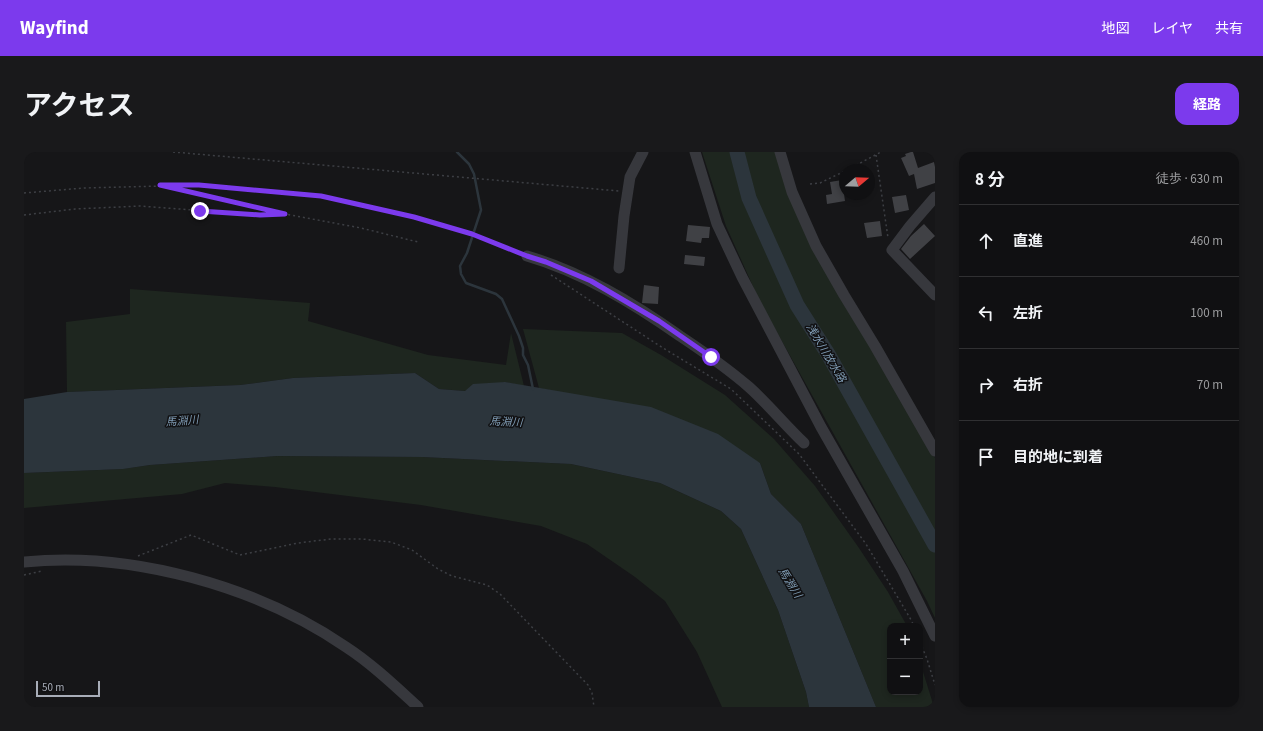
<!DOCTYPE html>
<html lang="ja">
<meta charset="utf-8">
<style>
:root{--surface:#101012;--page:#19191b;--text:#f1f3f6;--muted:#9c9d9f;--line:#303032;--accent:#7c3aed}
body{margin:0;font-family:"Source Sans 3","Noto Sans JP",sans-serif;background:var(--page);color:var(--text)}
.controls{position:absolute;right:12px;bottom:12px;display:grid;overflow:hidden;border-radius:8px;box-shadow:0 2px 6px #0003}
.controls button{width:36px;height:36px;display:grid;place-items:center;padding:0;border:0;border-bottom:1px solid var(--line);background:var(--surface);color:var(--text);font:20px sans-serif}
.compass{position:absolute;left:815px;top:12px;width:36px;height:36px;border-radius:50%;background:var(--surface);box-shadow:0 2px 6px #0003;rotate:71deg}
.scale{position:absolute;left:12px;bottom:10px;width:64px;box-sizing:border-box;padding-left:4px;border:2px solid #a8adb8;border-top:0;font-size:11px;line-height:14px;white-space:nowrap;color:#a8adb8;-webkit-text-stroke:3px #111113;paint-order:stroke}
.stop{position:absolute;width:12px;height:12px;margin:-9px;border:3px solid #7c3aed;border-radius:50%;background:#fff}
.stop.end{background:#7c3aed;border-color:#fff;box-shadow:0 1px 4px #0008}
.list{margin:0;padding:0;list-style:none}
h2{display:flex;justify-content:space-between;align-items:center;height:52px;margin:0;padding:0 16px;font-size:17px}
h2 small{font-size:13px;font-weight:400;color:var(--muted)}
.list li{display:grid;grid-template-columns:26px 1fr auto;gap:12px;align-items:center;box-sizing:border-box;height:72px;padding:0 16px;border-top:1px solid var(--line)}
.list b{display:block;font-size:15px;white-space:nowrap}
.list em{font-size:13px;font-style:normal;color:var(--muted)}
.icon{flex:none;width:22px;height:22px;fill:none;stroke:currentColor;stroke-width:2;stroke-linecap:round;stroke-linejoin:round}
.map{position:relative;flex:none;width:911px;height:555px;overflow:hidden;border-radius:12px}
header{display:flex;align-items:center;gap:24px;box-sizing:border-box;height:56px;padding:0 20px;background:var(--accent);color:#fff}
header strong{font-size:19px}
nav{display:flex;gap:22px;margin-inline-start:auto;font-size:14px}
.intro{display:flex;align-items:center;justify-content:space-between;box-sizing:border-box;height:96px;padding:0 24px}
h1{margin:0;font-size:28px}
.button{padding:10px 18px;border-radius:12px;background:var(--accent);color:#fff;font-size:14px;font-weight:700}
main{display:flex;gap:24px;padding:0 24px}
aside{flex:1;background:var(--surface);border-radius:12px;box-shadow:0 2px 6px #0003}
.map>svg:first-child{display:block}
.green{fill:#1e261f}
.water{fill:#2c353c}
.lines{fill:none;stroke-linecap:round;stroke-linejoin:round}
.stream{stroke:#2c353c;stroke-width:2.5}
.river{stroke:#2c353c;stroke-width:15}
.building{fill:#404145}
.path{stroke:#3d3f44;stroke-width:1.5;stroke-dasharray:2 3;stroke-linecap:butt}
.minor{stroke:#37383d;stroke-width:11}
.route{stroke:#7c3aed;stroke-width:5}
.labels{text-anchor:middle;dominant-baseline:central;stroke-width:3;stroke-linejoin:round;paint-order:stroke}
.water-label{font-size:11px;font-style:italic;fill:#7f9bb3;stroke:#111113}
</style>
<header>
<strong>Wayfind</strong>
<nav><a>地図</a><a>レイヤ</a><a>共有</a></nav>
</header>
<div class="intro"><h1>アクセス</h1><a class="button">経路</a></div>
<main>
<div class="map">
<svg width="911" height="555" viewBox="0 0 911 555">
<rect width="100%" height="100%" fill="#161618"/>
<path class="green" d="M678 0H754L817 144 911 306V466L903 449 736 150 702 74Z
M106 137 286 151 284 169 404 203 482 213 487 181 500 234 481 230 441 239 415 237 391 221 269 226 216 233 43 240 42 170 106 162Z
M499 177 598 181 637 203 701 243 750 287 791 334 835 396 864 440 883 474H866V540H896V510L910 555H852L777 372 747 342 736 311 535 240 515 236Z
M253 304 398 305 547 312 636 331 697 359 717 377 754 458 782 540 785 555H698L673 500 641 449 611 425 563 392 517 374 397 353 251 335 201 331 158 342 0 356V321L98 317 126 313Z"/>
<path class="water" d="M391 221 415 237 441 239 449 232 481 230 627 255 694 282 736 311 747 342 777 372 852 555H785L782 540 754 458 717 377 697 359 636 331 547 312 398 305 253 304 126 313 99 317 0 321V247L43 240 216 233 269 226Z"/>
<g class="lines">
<path class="stream" d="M433 0 445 12 450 22 457 58 443 101 436 114 437 122 442 131 472 142 478 147 495 184 499 196V203L504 213 509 237"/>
<path class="river" d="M713 0 725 46 773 153 804 202 911 393"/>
</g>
<path class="building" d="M887 0H889L894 16 910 10 911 15V31L893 37 890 22 885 24 877 6 882 4 881 2Z
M818 28 821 49 803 52 802 43 808 42 806 30Z
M882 43 885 58 871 61 868 45Z
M856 69 858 84 843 86 840 71Z
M900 72 911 84 886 107 877 97 887 84Z
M664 73 686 75 685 86H678L677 91 662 89Z
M661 103 681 105 680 114 660 112Z
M620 133 635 135 634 152 618 151Z"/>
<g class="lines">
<path class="path" d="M149 0 595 39
M852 3 864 86
M823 18 857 0
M786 32 796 31 821 19
M140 34 259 62
M0 41 60 36 175 33 297 44 390 65 448 82 495 101
M0 63 51 57 116 54 236 63 261 62 337 76 394 90
M527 123 639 196 707 237 775 302 842 392 886 466 890 474
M114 404 167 383 216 403 274 391 307 387H338L367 390 388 398 414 417 428 424 463 433 476 442 564 533 568 541 570 555
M0 423 18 419
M896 490 903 507 911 533"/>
<path class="minor" d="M671 0 693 72 718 125 797 275 879 419 911 484
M756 0 768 40 792 94 820 143 851 194 911 299
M911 45 886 74 868 98 911 143
M503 104C558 120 609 151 656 184 680 200 703 216 725 235 744 252 761 273 780 291
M595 116 600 64 606 25 619 0
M0 410C107 399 233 434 322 495 348 512 371 534 394 555"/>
</g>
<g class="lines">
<path class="route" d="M176 59 236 63 261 62 136 33H175L297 44 390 65 448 82 503 104 522 110 567 129 635 169 687 205"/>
</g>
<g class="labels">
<g class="water-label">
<text transform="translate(802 201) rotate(59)">浅水川放水路</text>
<text transform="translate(158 269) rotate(-4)">馬淵川</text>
<text transform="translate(482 270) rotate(3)">馬淵川</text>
<text transform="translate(766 431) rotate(58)">馬淵川</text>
</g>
</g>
</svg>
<div class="controls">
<button>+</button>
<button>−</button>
</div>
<svg class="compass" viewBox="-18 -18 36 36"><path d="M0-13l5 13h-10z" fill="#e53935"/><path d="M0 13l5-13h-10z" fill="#9c9d9f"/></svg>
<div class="scale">50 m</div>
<div class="stop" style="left:687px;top:205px"></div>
<div class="stop end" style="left:176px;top:59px"></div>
</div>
<aside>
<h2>8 分<small>徒歩 · 630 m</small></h2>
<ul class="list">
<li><svg class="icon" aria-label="ahead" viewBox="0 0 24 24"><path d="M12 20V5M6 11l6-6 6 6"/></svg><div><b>直進</b></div><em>460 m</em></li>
<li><svg class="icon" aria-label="left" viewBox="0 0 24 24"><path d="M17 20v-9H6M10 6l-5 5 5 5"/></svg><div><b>左折</b></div><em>100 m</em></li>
<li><svg class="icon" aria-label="right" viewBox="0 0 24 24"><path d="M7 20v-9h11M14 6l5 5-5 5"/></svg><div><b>右折</b></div><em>70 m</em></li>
<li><svg class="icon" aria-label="arrive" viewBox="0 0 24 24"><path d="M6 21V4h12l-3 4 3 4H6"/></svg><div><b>目的地に到着</b></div></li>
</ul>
</aside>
</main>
